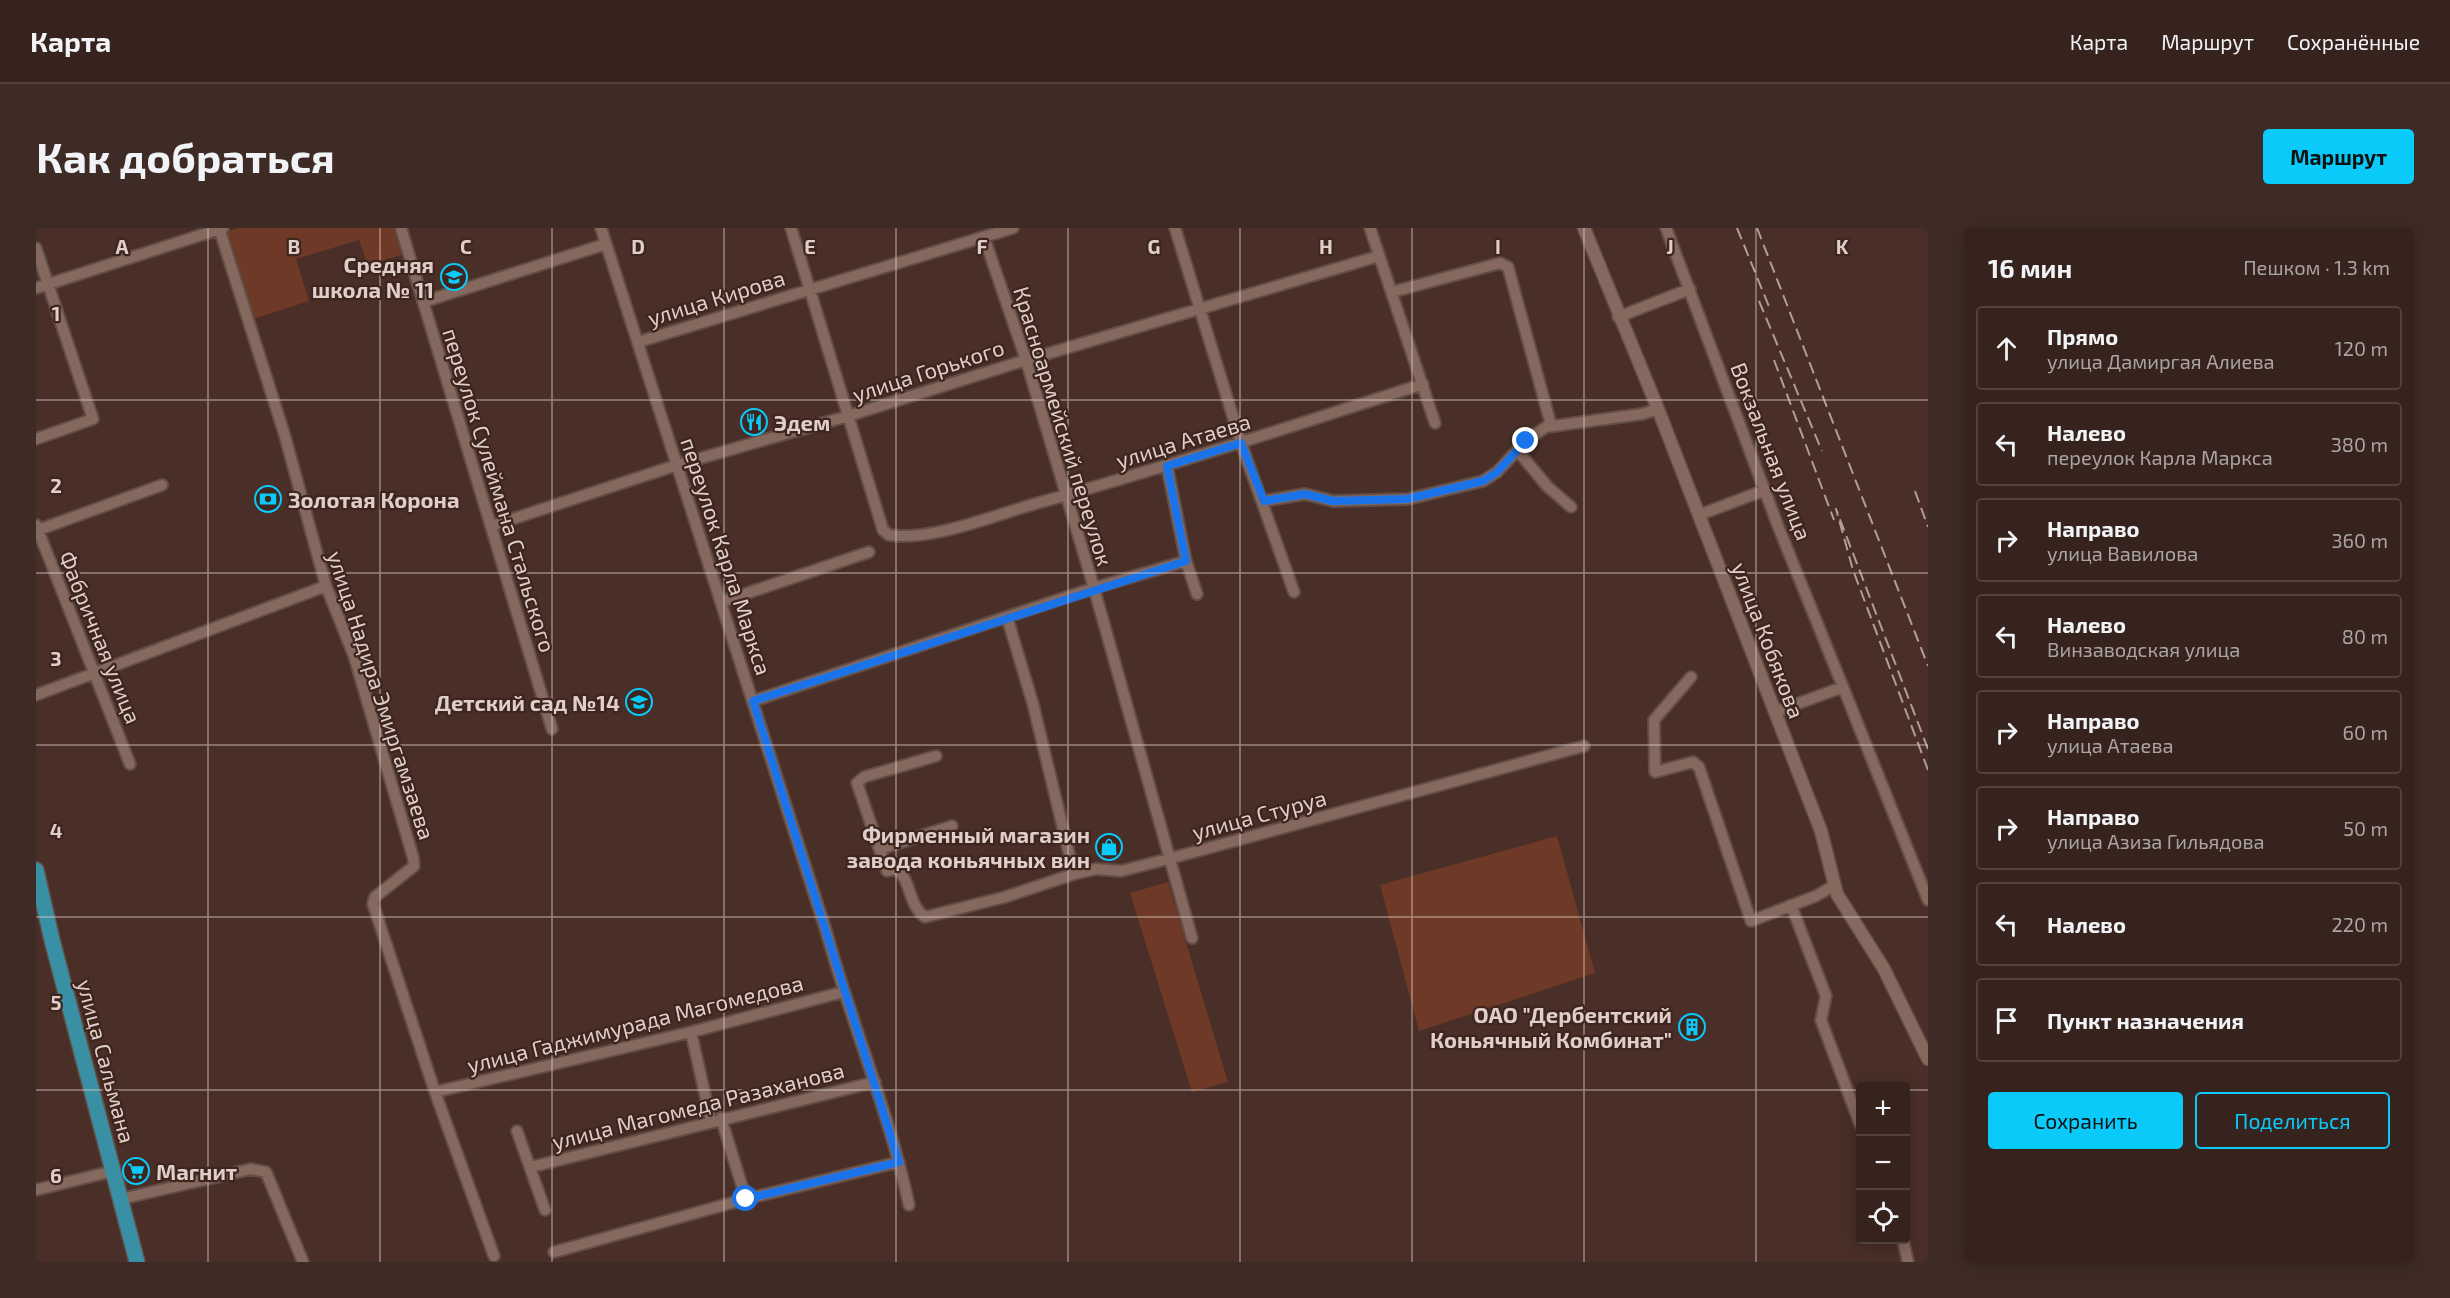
<!DOCTYPE html>
<html lang="ru">
<meta charset="utf-8">
<style>
:root{--surface:#37231d;--page:#3e2b26;--text:#f1f3f6;--muted:#aaa4a4;--line:#51403b;--accent:#0acafa}
body{margin:0;font-family:"Exo 2",sans-serif;background:var(--page);color:var(--text)}
.controls{position:absolute;right:18px;bottom:18px;display:grid;overflow:hidden;border-radius:6px;box-shadow:0 3px 15px #0003}
.controls button{width:54px;height:54px;display:grid;place-items:center;padding:0;border:0;border-bottom:2px solid var(--line);background:var(--surface);color:var(--text);font:30px sans-serif}
.stop{position:absolute;width:18px;height:18px;margin:-14px;border:4px solid #1a73e8;border-radius:50%;background:#fff}
.stop.end{background:#1a73e8;border-color:#fff;box-shadow:0 2px 6px #0008}
.list{margin:0;padding:0;list-style:none}
h2{display:flex;justify-content:space-between;align-items:center;height:78px;margin:0;padding:0 24px;font-size:26px}
h2 small{font-size:20px;font-weight:400;color:var(--muted)}
.list li{display:grid;grid-template-columns:39px 1fr auto;gap:18px;align-items:center;box-sizing:border-box;height:84px;margin:0 12px 12px;padding:0 12px;border:2px solid var(--line);border-radius:6px}
.list b{display:block;font-size:22px;white-space:nowrap}
.list p{margin:0;font-size:20px;white-space:nowrap;color:var(--muted)}
.list em{font-size:20px;font-style:normal;color:var(--muted)}
.actions{display:flex;gap:12px;padding:18px 24px}
.actions a{flex:1;padding:14px 0;border:2px solid var(--accent);border-radius:6px;text-align:center;font-size:21px;color:var(--accent)}
.actions .main{background:var(--accent);color:#111}
.icon{flex:none;width:33px;height:33px;fill:none;stroke:currentColor;stroke-width:2;stroke-linecap:round;stroke-linejoin:round}
.map{position:relative;flex:none;width:1892px;height:1034px;overflow:hidden;border-radius:6px}
header{display:flex;align-items:center;gap:36px;box-sizing:border-box;height:84px;padding:0 30px;background:var(--surface);border-bottom:2px solid var(--line)}
header strong{font-size:28px}
nav{display:flex;gap:33px;margin-inline-start:auto;font-size:21px}
.intro{display:flex;align-items:center;justify-content:space-between;box-sizing:border-box;height:144px;padding:0 36px}
h1{margin:0;font-size:42px}
.button{padding:15px 27px;border-radius:6px;background:var(--accent);color:#111;font-size:21px;font-weight:700}
main{display:flex;gap:36px;padding:0 36px}
aside{flex:1;background:var(--surface);border-radius:6px;box-shadow:0 3px 15px #0003}
.map>svg:first-child{display:block}
.green{fill:#6f3927}
.lines{fill:none;stroke-linecap:round;stroke-linejoin:round}
.minor-casing{stroke:#634e47;stroke-width:14}
.tertiary-casing{stroke:#634e47;stroke-width:15}
.primary-casing{stroke:#634e47;stroke-width:18}
.minor{stroke:#85685e;stroke-width:10}
.tertiary{stroke:#85685e;stroke-width:12}
.primary{stroke:#3990a4;stroke-width:15}
.rail{stroke:#b29e98;stroke-width:2;stroke-dasharray:12 6;stroke-linecap:butt}
.route{stroke:#1a73e8;stroke-width:8}
.grid{fill:none;stroke:#dfcec9;stroke-width:1.5;stroke-opacity:0.55}
.labels{text-anchor:middle;dominant-baseline:central;stroke-width:4.5;stroke-linejoin:round;paint-order:stroke}
.poi-label{font-size:22px;font-weight:bold;fill:#dfcec9;stroke:#3e251d;text-anchor:end}
.street-label{font-size:22px;fill:#dfcec9;stroke:#3e251d}
.grid-label{font-size:20px;text-anchor:middle;font-weight:bold;fill:#dfcec9;stroke:#3e251d;stroke-width:4.5;stroke-linejoin:round;paint-order:stroke}
</style>
<header>
<strong>Карта</strong>
<nav><a>Карта</a><a>Маршрут</a><a>Сохранённые</a></nav>
</header>
<div class="intro"><h1>Как добраться</h1><a class="button">Маршрут</a></div>
<main>
<div class="map">
<svg width="1892" height="1034" viewBox="0 0 1892 1034">
<rect width="100%" height="100%" fill="#492f27"/>
<path class="green" d="M201 0H363L371 25 332 37 323 12 260 31 273 73 217 91 189 4Z
M1521 608 1559 745 1383 803 1344 657Z
M1132 654 1192 854 1156 864 1094 665Z"/>
<g class="lines">
<defs>
<path id="minor" d="M183 0 248 205 290 358 318 428 377 629 378 638 339 669 337 676 399 864 458 1028
M365 0 516 501
M565 0 791 706C816 797 853 884 873 977
M755 0 847 302 853 307C895 313 954 289 995 277 1127 240 1257 198 1387 156
M1139 0 1205 215 1258 364
M1334 0 1399 195
M1630 0 1742 298 1807 459 1739 484
M948 9 990 132 1058 360 1156 710
M0 20 57 191 0 211
M0 60 187 0
M1356 64 1464 35 1472 39 1515 197
M387 74 570 16
M1582 89 1654 61
M602 114 977 0
M1481 222 1511 258 1535 279
M1131 238 1150 333 1161 366
M1228 273 1269 266 1297 273 1372 271 1447 253 1461 244 1490 213 1510 199 1606 186 1622 181
M1663 287 1729 262
M0 297 94 536
M455 298 641 237 812 188 990 132 1343 28
M2 302 126 257
M685 374 833 324
M971 389 997 476 1038 646
M1655 449 1618 492 1619 544 1657 534 1663 539 1715 693 1780 668 1799 657
M1807 459 1892 672
M0 467 290 358
M717 473 1058 360 1150 333
M900 528 828 549 821 555 851 643 861 641C876 654 872 677 889 689L969 669 1038 646 1060 641 1085 643 1132 631 1548 518
M844 621 916 598
M1755 677 1790 768 1785 792 1824 896
M655 804 675 893
M399 864 655 804 807 764
M685 890 710 971
M481 903 509 982
M495 939 839 854
M0 962 77 943
M85 971 215 941 230 944 267 1034
M1867 1012 1872 1034
M518 1024 710 971 863 934"/>
<path id="tertiary" d="M1548 0 1622 181 1785 603 1801 666 1848 741 1892 831"/>
<path id="primary" d="M0 642 16 712 101 1034"/>
</defs>
<use href="#minor" class="minor-casing"/>
<use href="#tertiary" class="tertiary-casing"/>
<use href="#primary" class="primary-casing"/>
<use href="#minor" class="minor"/>
<use href="#tertiary" class="tertiary"/>
<use href="#primary" class="primary"/>
<path class="rail" d="M1701 0 1734 81
M1721 0 1892 438
M1723 73 1786 223
M1738 132 1798 292
M1879 263 1892 299
M1892 521 1800 281 1817 342 1892 542"/>
</g>
<g class="lines">
<path class="route" d="M710 971 863 934 717 473 1150 333 1131 238 1205 215 1228 273 1269 266 1297 273 1371 271 1447 253 1461 244 1490 213"/>
</g>
<path class="grid" d="M172 0V1034M344 0V1034M516 0V1034M688 0V1034M860 0V1034M1032 0V1034M1204 0V1034M1376 0V1034M1548 0V1034M1720 0V1034M0 172H1892M0 345H1892M0 517H1892M0 689H1892M0 862H1824M1870 862H1892"/>
<defs>
<symbol id="school-ring" viewBox="-11 -11 22 22"><circle r="9.5" fill="#3e251d" stroke="#0acafa" stroke-width="1.5"/><path d="M0-5L7-2L0 1L-7-2ZM-4 1L0 2.5L4 1V4Q0 6-4 4Z" fill="#0acafa"/></symbol>
<symbol id="restaurant-ring" viewBox="-11 -11 22 22"><circle r="9.5" fill="#3e251d" stroke="#0acafa" stroke-width="1.5"/><path d="M-5-6h1v4h1v-4h1v4h1v-4h1v5L-1.5 .5V6h-2V.5L-5-1ZM5-6V6H3V1.5H1.5Q1.5-4 5-6Z" fill="#0acafa"/></symbol>
<symbol id="bank-ring" viewBox="-11 -11 22 22"><circle r="9.5" fill="#3e251d" stroke="#0acafa" stroke-width="1.5"/><path d="M-6-4H6V4H-6ZM0-2.3a2.3 2.3 0 1 0 0 4.6a2.3 2.3 0 1 0 0-4.6Z" fill="#0acafa"/></symbol>
<symbol id="shop-ring" viewBox="-11 -11 22 22"><circle r="9.5" fill="#3e251d" stroke="#0acafa" stroke-width="1.5"/><path d="M-5-2.5h2.3a2.7 3.5 0 0 1 5.4 0H5L5.5 6h-11ZM-1.5-2.5h3a1.5 2.3 0 0 0-3 0Z" fill="#0acafa"/></symbol>
<symbol id="building-ring" viewBox="-11 -11 22 22"><circle r="9.5" fill="#3e251d" stroke="#0acafa" stroke-width="1.5"/><path d="M-4-6H4V6H1V3H-1V6H-4ZM-2.5-4.3h1.7v1.8h-1.7ZM.8-4.3h1.7v1.8H.8ZM-2.5-1h1.7V.8h-1.7ZM.8-1h1.7V.8H.8Z" fill="#0acafa"/></symbol>
<symbol id="supermarket-ring" viewBox="-11 -11 22 22"><circle r="9.5" fill="#3e251d" stroke="#0acafa" stroke-width="1.5"/><path d="M-6-5.5h2.5l.6 2H6L4.5 2H-2.5L-4.4-4H-6ZM-1.5 3.2a1.3 1.3 0 1 0 .1 0ZM3 3.2a1.3 1.3 0 1 0 .1 0Z" fill="#0acafa"/></symbol>
</defs>
<g fill-rule="evenodd">
<use href="#school-ring" x="403" y="34" width="30" height="30"/>
<use href="#restaurant-ring" x="703" y="179" width="30" height="30"/>
<use href="#bank-ring" x="217" y="256" width="30" height="30"/>
<use href="#school-ring" x="588" y="459" width="30" height="30"/>
<use href="#shop-ring" x="1058" y="604" width="30" height="30"/>
<use href="#building-ring" x="1641" y="784" width="30" height="30"/>
<use href="#supermarket-ring" x="85" y="928" width="30" height="30"/>
</g>
<g class="labels">
<g class="poi-label">
<text x="398" y="36">Средняя<tspan x="398" dy="25">школа № 11</tspan></text>
<text x="738" y="194" text-anchor="start">Эдем</text>
<text x="252" y="271" text-anchor="start">Золотая Корона</text>
<text x="584" y="474">Детский сад №14</text>
<text x="1054" y="606">Фирменный магазин<tspan x="1054" dy="25">завода коньячных вин</tspan></text>
<text x="1636" y="786">ОАО "Дербентский<tspan x="1636" dy="25">Коньячный Комбинат"</tspan></text>
<text x="120" y="943" text-anchor="start">Магнит</text>
</g>
<g class="street-label">
<text transform="translate(680 69) rotate(-17)">улица Кирова</text>
<text transform="translate(892 142) rotate(-18)">улица Горького</text>
<text transform="translate(1028 198) rotate(73)">Красноармейский переулок</text>
<text transform="translate(1147 212) rotate(-17)">улица Атаева</text>
<text transform="translate(1736 223) rotate(69)">Вокзальная улица</text>
<text transform="translate(464 262) rotate(73)">переулок Сулеймана Стальского</text>
<text transform="translate(691 328) rotate(72)">переулок Карла Маркса</text>
<text transform="translate(65 409) rotate(68)">Фабричная улица</text>
<text transform="translate(1733 412) rotate(69)">улица Кобякова</text>
<text transform="translate(346 467) rotate(72)">улица Надира Эмиргамзаева</text>
<text transform="translate(1223 586) rotate(-15)">улица Стуруа</text>
<text transform="translate(599 795) rotate(-14)">улица Гаджимурада Магомедова</text>
<text transform="translate(71 833) rotate(75)">улица Сальмана</text>
<text transform="translate(662 877) rotate(-14)">улица Магомеда Разаханова</text>
</g>
</g>
<g class="grid-label">
<text x="86" y="26">A</text>
<text x="258" y="26">B</text>
<text x="430" y="26">C</text>
<text x="602" y="26">D</text>
<text x="774" y="26">E</text>
<text x="946" y="26">F</text>
<text x="1118" y="26">G</text>
<text x="1290" y="26">H</text>
<text x="1462" y="26">I</text>
<text x="1634" y="26">J</text>
<text x="1806" y="26">K</text>
<text x="20" y="93">1</text>
<text x="20" y="265">2</text>
<text x="20" y="438">3</text>
<text x="20" y="610">4</text>
<text x="20" y="782">5</text>
<text x="20" y="955">6</text>
</g>
</svg>
<div class="controls">
<button>+</button>
<button>−</button>
<button><svg class="icon" aria-label="locate" viewBox="0 0 24 24"><circle cx="12" cy="12" r="6"/><path d="M12 2v4M12 18v4M2 12h4M18 12h4"/></svg></button>
</div>
<div class="stop" style="left:710px;top:971px"></div>
<div class="stop end" style="left:1490px;top:213px"></div>
</div>
<aside>
<h2>16 мин<small>Пешком · 1.3 km</small></h2>
<ul class="list">
<li><svg class="icon" aria-label="ahead" viewBox="0 0 24 24"><path d="M12 20V5M6 11l6-6 6 6"/></svg><div><b>Прямо</b><p>улица Дамиргая Алиева</p></div><em>120 m</em></li>
<li><svg class="icon" aria-label="left" viewBox="0 0 24 24"><path d="M17 20v-9H6M10 6l-5 5 5 5"/></svg><div><b>Налево</b><p>переулок Карла Маркса</p></div><em>380 m</em></li>
<li><svg class="icon" aria-label="right" viewBox="0 0 24 24"><path d="M7 20v-9h11M14 6l5 5-5 5"/></svg><div><b>Направо</b><p>улица Вавилова</p></div><em>360 m</em></li>
<li><svg class="icon" aria-label="left" viewBox="0 0 24 24"><path d="M17 20v-9H6M10 6l-5 5 5 5"/></svg><div><b>Налево</b><p>Винзаводская улица</p></div><em>80 m</em></li>
<li><svg class="icon" aria-label="right" viewBox="0 0 24 24"><path d="M7 20v-9h11M14 6l5 5-5 5"/></svg><div><b>Направо</b><p>улица Атаева</p></div><em>60 m</em></li>
<li><svg class="icon" aria-label="right" viewBox="0 0 24 24"><path d="M7 20v-9h11M14 6l5 5-5 5"/></svg><div><b>Направо</b><p>улица Азиза Гильядова</p></div><em>50 m</em></li>
<li><svg class="icon" aria-label="left" viewBox="0 0 24 24"><path d="M17 20v-9H6M10 6l-5 5 5 5"/></svg><div><b>Налево</b></div><em>220 m</em></li>
<li><svg class="icon" aria-label="arrive" viewBox="0 0 24 24"><path d="M6 21V4h12l-3 4 3 4H6"/></svg><div><b>Пункт назначения</b></div></li>
</ul>
<div class="actions"><a class="main">Сохранить</a><a>Поделиться</a></div>
</aside>
</main>
